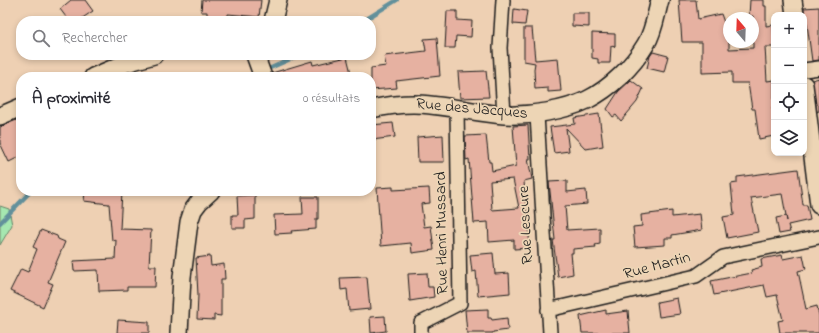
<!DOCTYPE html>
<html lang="fr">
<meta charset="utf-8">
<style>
:root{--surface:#fff;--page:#f2f2f3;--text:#2b2b33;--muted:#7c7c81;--line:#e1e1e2}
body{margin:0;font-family:"Indie Flower",sans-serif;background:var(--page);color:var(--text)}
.controls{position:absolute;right:12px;top:12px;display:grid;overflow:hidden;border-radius:8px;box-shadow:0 2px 6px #0003}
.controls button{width:36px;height:36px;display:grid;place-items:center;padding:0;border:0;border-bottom:1px solid var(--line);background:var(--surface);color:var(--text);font:20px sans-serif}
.compass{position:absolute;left:723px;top:12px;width:36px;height:36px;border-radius:50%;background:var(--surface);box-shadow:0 2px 6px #0003;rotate:341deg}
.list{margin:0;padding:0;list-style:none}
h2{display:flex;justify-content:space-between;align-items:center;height:52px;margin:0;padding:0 16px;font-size:17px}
h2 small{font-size:13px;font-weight:400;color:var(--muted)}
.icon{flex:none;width:22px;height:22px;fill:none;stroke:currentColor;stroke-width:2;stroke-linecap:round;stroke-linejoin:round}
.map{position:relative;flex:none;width:819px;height:333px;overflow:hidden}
.search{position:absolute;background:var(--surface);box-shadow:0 2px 6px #0003;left:16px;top:16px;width:360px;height:44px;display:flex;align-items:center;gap:10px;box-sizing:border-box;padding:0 14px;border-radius:16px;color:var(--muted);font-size:15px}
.panel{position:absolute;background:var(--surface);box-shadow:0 2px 6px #0003;left:16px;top:72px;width:360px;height:124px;border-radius:16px}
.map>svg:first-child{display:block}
.green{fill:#a6e7b0;stroke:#618266}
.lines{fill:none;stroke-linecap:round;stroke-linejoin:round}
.stream{stroke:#62909b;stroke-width:4}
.building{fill:#e6b1a1;stroke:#1c1c1c;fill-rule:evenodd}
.minor-casing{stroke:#1c1c1c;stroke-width:16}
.tertiary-casing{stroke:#1c1c1c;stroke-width:20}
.minor{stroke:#edd5b5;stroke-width:13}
.tertiary{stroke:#edd5b5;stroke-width:17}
.labels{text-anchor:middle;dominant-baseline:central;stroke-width:3.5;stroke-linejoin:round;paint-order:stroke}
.street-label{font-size:16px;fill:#1c1c1c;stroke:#edd5b5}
</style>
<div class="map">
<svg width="819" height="333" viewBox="0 0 819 333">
<rect width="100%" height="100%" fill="#eed0b3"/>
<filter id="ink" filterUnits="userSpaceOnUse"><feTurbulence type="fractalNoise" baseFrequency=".025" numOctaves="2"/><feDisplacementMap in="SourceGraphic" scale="8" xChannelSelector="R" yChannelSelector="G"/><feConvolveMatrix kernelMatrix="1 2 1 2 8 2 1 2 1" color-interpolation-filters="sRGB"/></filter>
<g filter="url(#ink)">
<path class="green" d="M0 206 9 209 12 225 0 245Z"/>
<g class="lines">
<path class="stream" d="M363 21 397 0
M266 70 300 55
M250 77 258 74
M0 223 31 191"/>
</g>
<path class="building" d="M71 0H85L93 11 78 21H69L60 9Z
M202 0H261L259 17 228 14V19L207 18V12H201Z
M679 0H696L698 19 721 14 729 36V49L753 48V16H749L750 0H764V6H766V26L773 25 774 47H765L767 81 774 80V106L772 107 774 120V136L759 139 755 109H752L748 83H732V72L702 73V42H682Z
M819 7V60L812 61 807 24H804V8Z
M514 9 527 11 525 25 513 24Z
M447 11H457V20L472 21 471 37 456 36 455 48H445Z
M572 13H589V27L572 26Z
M524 28H532L535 60 558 58 561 91 548 92V88L535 89 534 69 535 63 524 61Z
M592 33 615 34V47L611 46 610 63H598V59L592 58Z
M437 38 440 76 396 81 397 88 371 90V68L386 66 384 56 426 51 424 39Z
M653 52 668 56 664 72 647 68 650 56Z
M347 57 352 77H273L272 73 312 61 313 65Z
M486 71 489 97 460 98 458 72Z
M819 78V111L817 112 812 80Z
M631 80 643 89 637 102 621 121 616 115 613 117 607 109 618 92Z
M599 114 603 146 586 149 566 128 569 151 554 153 550 127 575 124 574 118Z
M21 118V156L9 162 0 143V127Z
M393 123 395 137 372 140 371 125Z
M528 125 530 159H528L532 179 524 181 526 210H527L530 248 514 249V240L489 242 488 222 474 223 469 159 466 160 465 136 486 135 489 162H491L492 171 516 166 513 126ZM513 179 519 208 492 210 490 181Z
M443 135 444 162H418L417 137Z
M798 169 803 205H807L810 220 788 225 790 232 779 234 776 218 786 216 787 221 782 194 751 198 758 232 727 238 723 217 734 215 731 184 737 183V177Z
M567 181V192L586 190 587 204 565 206 567 230 600 228V244L595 245 596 247 573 249V253H571L573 274 558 277 553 240H555L549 182Z
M393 187V190L429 188 430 203 421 204 424 227 431 226 434 250 412 253 411 243 381 246 377 188Z
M85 191H122L120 229 151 230 149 266H156L155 287H127V290L99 291 98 270 74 271 73 261 115 259 116 240 112 241 109 204 84 201Z
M255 195V219L245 220V228H232V215H238L237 196Z
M302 197H318V219H316V229L291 231 292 233 275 234 274 215 303 214Z
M672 211V217L700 214 702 230 672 235V238H665V245L635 247 633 227 642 226 641 215Z
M41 230 57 236 58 239 65 242 48 282 53 284 43 307 10 291 21 269 28 272 37 249 33 247Z
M493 253 495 274 509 273 510 293 478 296 476 271 472 272 470 255Z
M782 255 783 259 803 255 806 269 798 271 806 309 817 306 819 316V333H780L778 321 783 320 777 295 767 297 764 285 714 295 711 281 752 273 751 270 762 267 761 259Z
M210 256 211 266 224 264 225 279H221V316L214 315V320L197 319 198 295 196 258Z
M427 273 428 287H433L434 297 410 301 408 274Z
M367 277 370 309 349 311 347 289 341 290 340 278Z
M677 298 680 314 659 317 657 302Z
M488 309V318H491L492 320 507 318 508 330 493 332V333H467L465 310Z
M606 310V314L628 311 630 333H582L580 316Z
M385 316 386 331 371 333 370 317Z
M118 320 149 322V333H117Z"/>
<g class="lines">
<defs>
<path id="minor" d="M503 0 500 48 504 115
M804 70 819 68
M537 115 550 333
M548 310 696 276 723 257 819 237
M421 333V323L460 303 457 109"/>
<path id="tertiary" d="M793 0 795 15
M273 21 278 0
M255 55 263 77
M93 77 126 63 154 55
M804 85 819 205
M371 109C385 106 399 104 413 104 443 104 474 113 504 115 530 116 564 111 587 100 611 88 633 66 646 44 654 31 656 14 660 0
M0 116 21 107
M179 333 182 277 189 222 193 210 199 202 211 191"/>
</defs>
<use href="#minor" class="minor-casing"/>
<use href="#tertiary" class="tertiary-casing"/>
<use href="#minor" class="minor"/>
<use href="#tertiary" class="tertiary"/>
</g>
</g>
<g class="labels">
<g class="street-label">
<text transform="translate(472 109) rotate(5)">Rue des Jacques</text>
<text transform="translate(526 225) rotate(-93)">Rue Lescure</text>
<text transform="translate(442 233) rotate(-91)">Rue Henri Mussard</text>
<text transform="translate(657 266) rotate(-15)">Rue Martin</text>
</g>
</g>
</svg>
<div class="controls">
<button>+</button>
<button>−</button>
<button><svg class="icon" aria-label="locate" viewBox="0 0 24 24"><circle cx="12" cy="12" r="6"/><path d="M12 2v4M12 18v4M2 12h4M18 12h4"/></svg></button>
<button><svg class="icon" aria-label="layers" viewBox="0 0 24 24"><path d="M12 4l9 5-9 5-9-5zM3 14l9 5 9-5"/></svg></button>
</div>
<svg class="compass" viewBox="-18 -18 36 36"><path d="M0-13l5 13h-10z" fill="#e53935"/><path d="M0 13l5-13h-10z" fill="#7c7c81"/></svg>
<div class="search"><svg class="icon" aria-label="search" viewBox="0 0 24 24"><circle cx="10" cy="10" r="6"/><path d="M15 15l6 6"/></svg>Rechercher</div>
<section class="panel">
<h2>À proximité<small>0 résultats</small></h2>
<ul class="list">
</ul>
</section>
</div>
